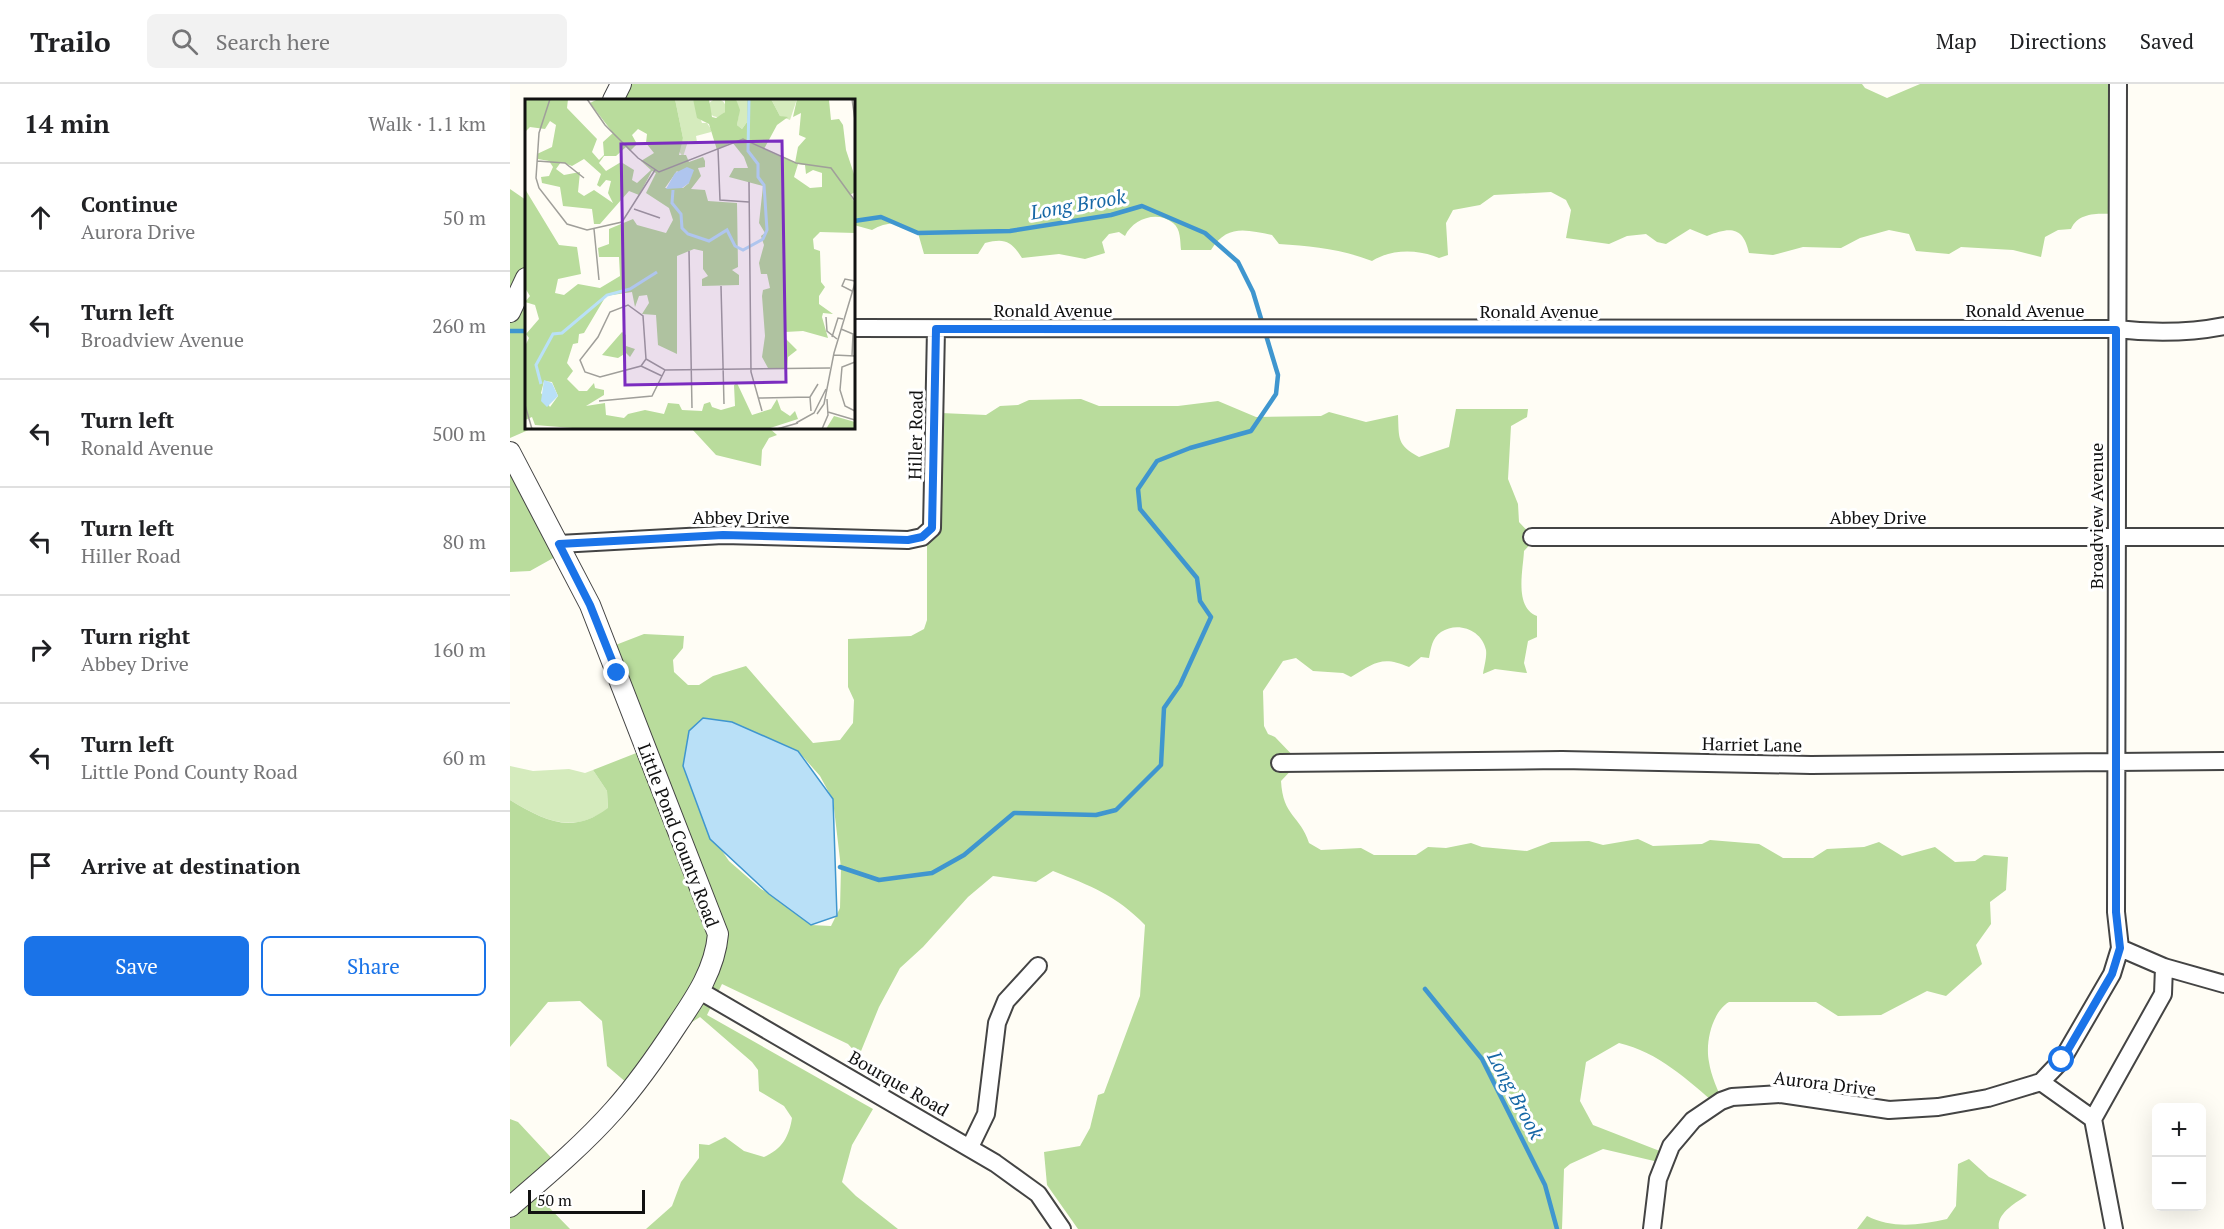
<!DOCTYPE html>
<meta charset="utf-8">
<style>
:root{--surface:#fff;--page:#f2f2f2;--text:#202124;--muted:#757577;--line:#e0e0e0;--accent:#1a73e8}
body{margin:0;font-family:"PT Serif",serif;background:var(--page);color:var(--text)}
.controls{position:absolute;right:18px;bottom:18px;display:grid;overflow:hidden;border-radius:9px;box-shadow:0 6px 24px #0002}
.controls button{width:54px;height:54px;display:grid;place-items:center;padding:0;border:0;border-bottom:2px solid var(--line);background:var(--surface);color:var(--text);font:30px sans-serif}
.scale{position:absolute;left:18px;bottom:15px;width:117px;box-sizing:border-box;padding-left:6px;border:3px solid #111;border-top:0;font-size:16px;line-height:21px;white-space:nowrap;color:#111;-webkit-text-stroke:4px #fff;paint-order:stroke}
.stop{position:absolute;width:18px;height:18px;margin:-14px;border:4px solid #1a73e8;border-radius:50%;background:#fff}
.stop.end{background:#1a73e8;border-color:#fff;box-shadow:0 2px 6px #0008}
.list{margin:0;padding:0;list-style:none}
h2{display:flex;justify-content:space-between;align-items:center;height:78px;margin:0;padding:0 24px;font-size:26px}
h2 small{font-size:20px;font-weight:400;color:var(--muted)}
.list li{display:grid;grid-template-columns:39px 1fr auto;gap:18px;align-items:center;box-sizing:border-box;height:108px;padding:0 24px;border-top:2px solid var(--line)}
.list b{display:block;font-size:22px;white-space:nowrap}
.list p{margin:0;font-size:20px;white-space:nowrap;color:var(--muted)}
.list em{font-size:20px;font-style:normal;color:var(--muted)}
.actions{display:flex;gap:12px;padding:18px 24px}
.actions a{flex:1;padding:14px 0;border:2px solid var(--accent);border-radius:9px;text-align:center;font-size:21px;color:var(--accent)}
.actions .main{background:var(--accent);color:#fff}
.icon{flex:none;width:33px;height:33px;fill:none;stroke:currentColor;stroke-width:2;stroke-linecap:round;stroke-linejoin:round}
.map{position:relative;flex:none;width:1714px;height:1145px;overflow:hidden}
header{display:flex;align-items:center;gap:36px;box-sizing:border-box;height:84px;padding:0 30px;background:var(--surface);border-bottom:2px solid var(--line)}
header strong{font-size:28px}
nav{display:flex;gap:33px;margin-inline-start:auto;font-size:21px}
.search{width:420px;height:54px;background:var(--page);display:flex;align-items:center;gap:15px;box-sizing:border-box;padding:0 21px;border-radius:9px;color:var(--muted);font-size:22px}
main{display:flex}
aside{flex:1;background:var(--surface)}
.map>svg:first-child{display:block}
.green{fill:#d5ebbd}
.forest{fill:#b9dc9c;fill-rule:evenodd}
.water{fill:#b9e0f7;stroke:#3f96cf;stroke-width:1.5}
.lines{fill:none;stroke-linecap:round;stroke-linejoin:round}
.stream{stroke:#3f96cf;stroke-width:4.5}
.minor-casing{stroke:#444;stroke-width:20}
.tertiary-casing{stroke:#444;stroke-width:22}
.minor{stroke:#fff;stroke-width:16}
.tertiary{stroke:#fff;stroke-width:20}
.route{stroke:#1a73e8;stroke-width:8}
.labels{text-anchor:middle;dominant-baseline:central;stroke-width:6;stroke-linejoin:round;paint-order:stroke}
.street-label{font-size:18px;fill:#111;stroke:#fff}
.water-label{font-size:20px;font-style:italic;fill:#1768a6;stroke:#fff}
.inset-river{fill:none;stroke:#b9e0f7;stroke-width:3}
.inset-road{fill:none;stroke:#a09f9a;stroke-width:1.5}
.view{fill:#7b2cbf;fill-opacity:0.15;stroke:#7b2cbf;stroke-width:3}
.inset-edge{fill:none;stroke:#111;stroke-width:3}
</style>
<header>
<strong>Trailo</strong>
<div class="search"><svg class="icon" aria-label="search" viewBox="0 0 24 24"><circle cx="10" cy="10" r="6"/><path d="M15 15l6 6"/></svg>Search here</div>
<nav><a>Map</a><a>Directions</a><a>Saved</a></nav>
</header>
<main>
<aside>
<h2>14 min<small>Walk · 1.1 km</small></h2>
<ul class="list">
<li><svg class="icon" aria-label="ahead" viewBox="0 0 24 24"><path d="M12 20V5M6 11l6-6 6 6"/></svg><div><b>Continue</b><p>Aurora Drive</p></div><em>50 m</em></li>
<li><svg class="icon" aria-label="left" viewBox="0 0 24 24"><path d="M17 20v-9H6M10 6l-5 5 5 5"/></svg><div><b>Turn left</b><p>Broadview Avenue</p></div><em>260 m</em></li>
<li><svg class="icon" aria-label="left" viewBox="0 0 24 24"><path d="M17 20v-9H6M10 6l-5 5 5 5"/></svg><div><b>Turn left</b><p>Ronald Avenue</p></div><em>500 m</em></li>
<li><svg class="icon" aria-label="left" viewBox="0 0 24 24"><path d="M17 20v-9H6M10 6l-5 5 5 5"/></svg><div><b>Turn left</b><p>Hiller Road</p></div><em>80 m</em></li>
<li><svg class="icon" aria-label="right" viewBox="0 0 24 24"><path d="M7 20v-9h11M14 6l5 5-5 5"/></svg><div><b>Turn right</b><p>Abbey Drive</p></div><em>160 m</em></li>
<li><svg class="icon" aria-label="left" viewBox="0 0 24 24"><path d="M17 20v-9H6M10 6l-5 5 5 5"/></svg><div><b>Turn left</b><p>Little Pond County Road</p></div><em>60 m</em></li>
<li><svg class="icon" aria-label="arrive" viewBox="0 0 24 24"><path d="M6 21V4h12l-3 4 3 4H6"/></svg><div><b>Arrive at destination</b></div></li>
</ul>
<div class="actions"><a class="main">Save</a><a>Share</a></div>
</aside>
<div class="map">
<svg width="1714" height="1145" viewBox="0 0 1714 1145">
<rect width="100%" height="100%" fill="#fffdf5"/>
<path class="green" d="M0 682 23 687 59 685 75 689 83 686 97 707 98 725C62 750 35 737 0 716Z"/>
<path class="forest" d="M117 0H1352L1355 4 1377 14 1410 0H1612L1610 130C1593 130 1569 126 1561 145L1548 146 1535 153 1531 173 1503 166 1451 163 1439 170 1406 167 1399 150 1379 146 1350 154 1331 164 1293 163 1263 171 1239 169C1233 142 1220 143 1197 152L1180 145 1156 160 1147 158 1136 150 1117 152 1099 160 1056 154 1061 126 1056 116 1041 108 984 111 970 121 943 126 936 139 938 171 929 174C908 165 881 165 862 177 831 165 802 162 769 160L762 151C736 146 717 140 701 166H671C670 157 671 145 663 139 647 126 623 135 615 152L609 148 599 150 592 158 595 169 575 175 549 170 512 174C501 157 495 154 475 159L468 170H414L408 149C391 138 380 136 362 146L344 141V16H109Z
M0 105 16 116V344H23L0 354Z
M571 315 589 322H668L708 317 746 333 811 332 819 328 856 338 888 331C889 355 887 361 909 373L939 363 946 325H1018L1017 333 1001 342 998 395 1008 420 1009 438 1025 455 1014 467C1013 487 1004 523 1027 532V553L1018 557 1014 579 1017 589 985 585 973 590C974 583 977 573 976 566 972 546 948 537 931 548 922 554 921 564 919 574L911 573 899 583C872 571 864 579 841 593L833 589 803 587 786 574 773 577 753 607 754 642 758 650 765 653 789 678 771 697C773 733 790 731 799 759L811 766 851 764 864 771H906L918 763 936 764 961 759 972 763 1017 767 1041 758 1079 757 1093 761 1128 755 1143 762 1192 760 1200 756 1249 760 1273 774H1303L1317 765 1354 763 1369 758 1392 772 1425 763 1445 778 1465 777 1474 771 1498 773 1496 806 1480 818 1481 840 1466 861 1472 880 1436 912 1417 907 1371 931 1328 932 1306 918H1219C1202 928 1195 959 1199 978 1201 992 1208 1006 1213 1019L1208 1022C1178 996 1148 968 1109 959L1076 978 1070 1017 1083 1041 1160 1071 1157 1080 1093 1065 1060 1080 1054 1085 1052 1145H568L537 1101 534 1068 570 1062 580 1044 588 1011 594 1009 630 912 635 841C606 811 581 802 543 787L526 798 483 792 458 813 413 863 390 884 369 923 349 972 338 960 212 900 197 931 363 1025 342 1061 332 1098 346 1112 388 1145H136L162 1122 171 1098 189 1074V1060L199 1061 215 1053 234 1067 254 1073C272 1065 279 1053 282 1034L274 1022 249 1007 248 986 242 978 190 933 168 947 124 1005 97 982 92 937 70 917 38 918 0 963V716C35 737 62 751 98 724L97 707 83 686 139 664 103 562 134 550 174 552 173 564 163 576 164 588 178 601H189L203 592 236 582 303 659 330 656 343 639 344 616 338 603V555L401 552 414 545 417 536V450L431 329 476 331 490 322 508 321 519 316ZM288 667 310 692 323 716 331 784 330 824 321 842 301 841 281 822 251 805 219 777 202 752Z
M181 344H259L267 351 259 354 252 366 251 382 206 371Z
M0 360 54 468 20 487 0 488Z
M0 1035 8 1038 49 1082 24 1108 60 1145H0Z
M1459 1075 1479 1093 1517 1111C1506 1119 1486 1129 1489 1145H1347L1357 1132C1383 1145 1409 1141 1437 1135L1446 1122 1448 1080Z"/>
<path class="water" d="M193 634 222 638 288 667 323 715 327 832 301 841 259 810 200 755 173 682 179 647Z"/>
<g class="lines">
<path class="stream" d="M0 247H16
M330 783 369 796 422 789 454 771 504 729 586 731 606 726 651 681 654 624 670 601 701 533 690 517 687 494 630 425 628 405 647 377 680 364 741 347 766 310 768 291 743 208 728 178 695 149 632 122 601 131 500 147 408 149 371 133 344 137
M915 905 972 975 1035 1101 1047 1145"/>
<defs>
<path id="minor" d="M344 244 1606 245C1641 249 1679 249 1714 242
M1022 453H1714
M49 460 213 451 398 456 412 453 422 444 426 245
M770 679 1052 676 1301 681 1714 677
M1610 864 1654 883 1714 900
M190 907 485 1079 528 1110 552 1145
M1531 998 1583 1035 1604 1145
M1583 1035 1653 910 1654 883
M460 1063 476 1030 487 939 496 917 528 882
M1142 1145 1148 1095 1161 1062 1183 1036 1211 1017 1222 1013 1271 1010 1379 1026 1428 1023 1478 1014 1531 998 1552 976 1602 890 1610 864 1606 828 1608 0"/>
<path id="tertiary" d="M103 16 111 0
M0 228 16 194
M0 368 80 521 208 850C205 885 186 913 167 941 148 970 127 1000 104 1026 73 1061 36 1092 0 1123"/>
</defs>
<use href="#minor" class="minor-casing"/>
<use href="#tertiary" class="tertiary-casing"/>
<use href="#minor" class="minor"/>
<use href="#tertiary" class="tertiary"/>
</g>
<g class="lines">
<path class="route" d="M107 589 80 521 49 460 213 451 398 456 412 453 422 444 426 245 1606 246V828L1610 864 1602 890 1552 976"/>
</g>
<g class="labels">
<g class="street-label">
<text x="543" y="226">Ronald Avenue</text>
<text x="1515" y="226">Ronald Avenue</text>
<text x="1029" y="227">Ronald Avenue</text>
<text transform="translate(405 351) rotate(-89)">Hiller Road</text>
<text transform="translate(1586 432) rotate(-90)">Broadview Avenue</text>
<text x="231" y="433">Abbey Drive</text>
<text x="1368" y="433">Abbey Drive</text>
<text transform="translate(1242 660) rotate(1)">Harriet Lane</text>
<text transform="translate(169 751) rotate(69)">Little Pond County Road</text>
<text transform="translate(389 999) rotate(30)">Bourque Road</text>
<text transform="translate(1315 999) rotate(7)">Aurora Drive</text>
</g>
<g class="water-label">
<text transform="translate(568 120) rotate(-10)">Long Brook</text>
<text transform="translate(1006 1011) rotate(62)">Long Brook</text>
</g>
</g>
<g transform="translate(15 15)">
<rect width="330" height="330" fill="#fffdf5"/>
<path d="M183 9a9 9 0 1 1 18 0a9 9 0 1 1-18 0ZM150 0H168L177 24H182L186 30V33L171 37 172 43 163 42 158 58 153 51 158 39ZM211 0 223 1 222 23 217 30 212 26 214 14ZM246 0H272L265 21 255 17Z" fill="#d5ebbd"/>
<path d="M0 0H43L42 9 72 40 67 53 74 61 79 56 78 43 88 34 65 4 73 0H150L158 39 154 56H161L164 63 178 58 180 62V68L173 69 176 77 166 90 180 91 183 102 212 104 213 168 207 171 214 176V186L177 187V180L183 177 178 170V152L169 150 152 157V255L133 246 131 216 117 215 124 204 122 196 114 197 110 208 107 193 81 197 59 234 54 235 53 244 48 245 42 264 48 272 42 280 54 292H62L69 284 70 289 79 291V296L61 307 80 304 81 316 99 319 103 315 120 311 139 315 143 304 154 305 157 311 177 312 179 305 185 303 187 308 196 311 210 307 209 286 212 284 227 316 246 310 252 300 256 311 265 317 270 312 273 320 242 330H60L10 326 7 318 0 321V247L4 239 1 235 14 220 10 206 0 203 5 197 0 189V90L34 146 52 148 56 175 33 180 30 194 39 196 53 185 75 189 95 177 94 158H74L73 149 84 145V130L108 120 112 126 141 134 148 121 144 109 121 94 131 74 127 72 114 96 104 92 75 125H69L67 110 38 107 35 88 17 84 16 78 24 77 28 68 24 62 13 60 12 55 27 48 31 26 25 22 20 30 5 28 0 33ZM113 30 122 35 121 44 129 54 116 62 126 71 112 84 107 81 109 71 96 63 81 72 74 64 79 57H91L101 48 105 52 112 45 107 36ZM59 60 76 75 72 86 75 88 81 81 86 82 83 94 88 104 69 91 59 97 53 93 55 73 39 76 31 70 36 63 47 67ZM152 72 164 84 158 89H140ZM19 282 27 283 33 297 25 308 16 294ZM168 0H184L187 18 191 19 200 13V0H211L215 11 212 26 217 30 222 23V0H246L255 17 263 18 252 26 239 50 270 64 273 48 281 39 274 36 276 14 268 18 272 0 304 1 306 21 314 20 318 26 321 51 330 78V93L325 96 330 104V134L295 133 288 140 289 150 295 152 296 183 300 188 294 197V205L308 215 298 214 297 218 303 239 278 232 260 233 261 240 272 251 263 258 262 269H243L237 258 240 237 237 197 238 191 245 189 242 175H236L234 164 239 146 236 137 240 134 234 124 238 87 204 78 209 69H223L219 58 207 43 192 51 184 25 172 19ZM273 65 280 66 281 75 288 71 297 74V88L285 89 269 78ZM97 233 101 236V247L110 250 105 258 101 254 93 259 77 256ZM309 317 330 323V330H301Z" fill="#b9dc9c" fill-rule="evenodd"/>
<path d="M162 68 169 71 164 84 157 89 141 90 150 74ZM19 281 27 284 33 297 22 308 16 302Z" fill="#b9e0f7"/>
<path class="inset-river" d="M148 91 147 104 156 115 157 129 163 135 184 142 202 131 210 147 218 151 238 140 242 131 239 86 233 78V65L223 52 224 0M16 285 11 266 28 235 37 234 82 196 105 190 132 173"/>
<path class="inset-road" d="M25 0 14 34 11 79 14 89 42 125 62 131 97 123 130 71M62 0 80 26 113 59 134 73 218 40 271 64 306 69 330 102M327 0 330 21M193 50 195 101 224 103M12 62 40 64 59 79M224 83 226 273 237 312M109 110 135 119M69 130 74 181M164 152 167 309M196 187 199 305M327 192 317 187 320 180 330 182M301 218 302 232 312 240M316 230 328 235 327 257M307 238 313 219 318 220M309 256 330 257M121 260 116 267 75 278 60 273 55 261 73 238 85 213 103 206 118 217 121 260 140 271 305 269M330 263 317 268 315 291 320 307 330 312M116 267 137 277M234 299 285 298M74 302 127 297 140 271M0 306 7 330M286 312 285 298 293 285M303 313 330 321M292 315 299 305 309 254 330 184M271 324 289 314 301 290M252 330 273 324M297 330 303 316 302 300"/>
<path class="view" d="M257 42 261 283 100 286 96 45Z"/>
<rect width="330" height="330" class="inset-edge"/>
</g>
</svg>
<div class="controls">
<button>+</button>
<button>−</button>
</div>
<div class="scale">50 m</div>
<div class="stop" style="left:1552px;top:976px"></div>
<div class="stop end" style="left:107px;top:589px"></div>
</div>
</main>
